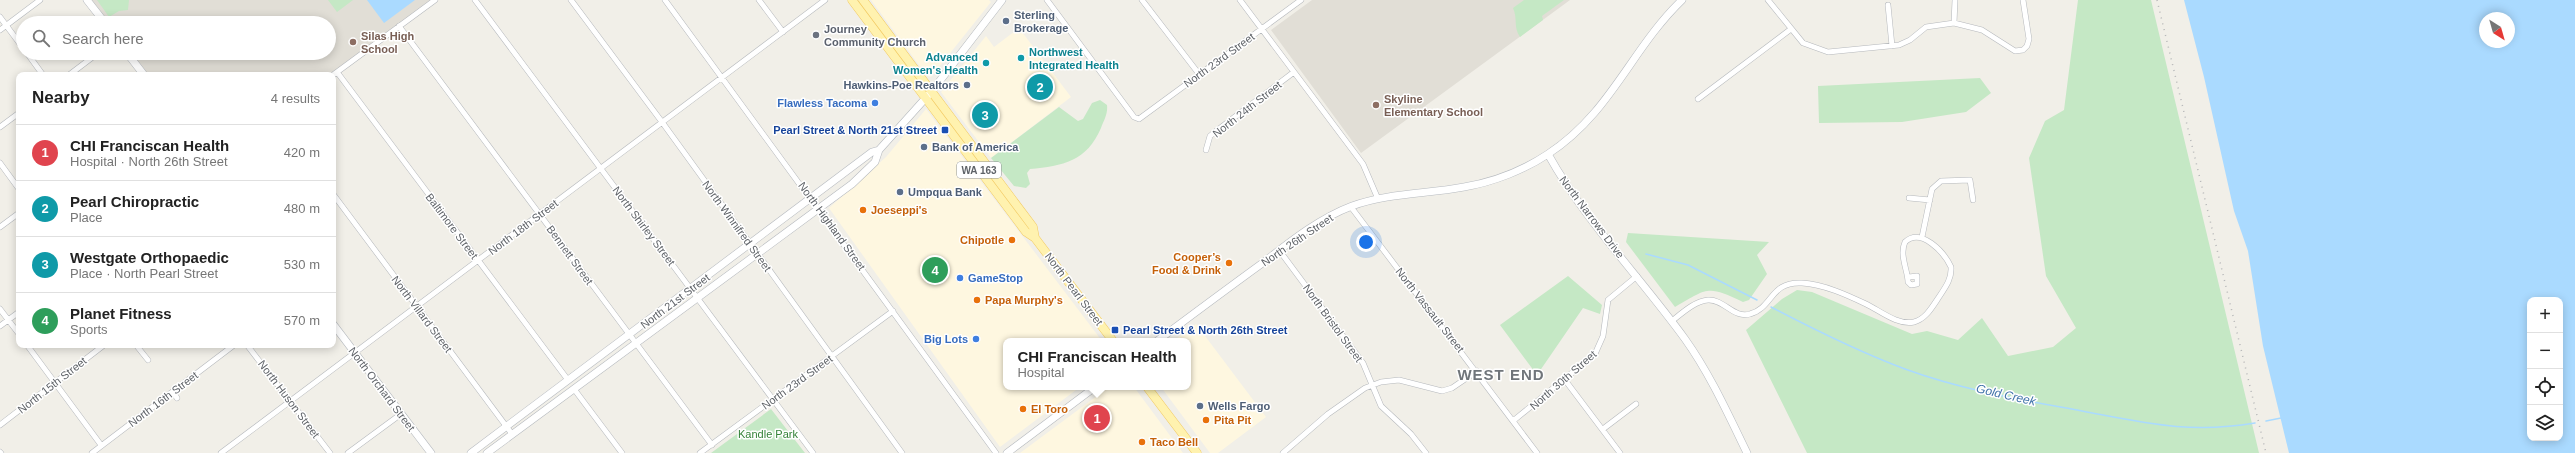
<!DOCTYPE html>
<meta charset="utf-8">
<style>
:root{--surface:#fff;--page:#f2f2f2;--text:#222;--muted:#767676;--line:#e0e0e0;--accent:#ea4335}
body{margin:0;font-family:Helvetica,sans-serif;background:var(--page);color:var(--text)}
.controls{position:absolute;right:12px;bottom:12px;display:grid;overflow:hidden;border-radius:8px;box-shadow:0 2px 10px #0003}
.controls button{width:36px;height:36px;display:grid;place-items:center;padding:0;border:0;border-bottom:1px solid var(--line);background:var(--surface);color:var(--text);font:20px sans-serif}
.compass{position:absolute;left:2479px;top:12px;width:36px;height:36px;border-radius:50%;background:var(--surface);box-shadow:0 2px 10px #0003;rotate:143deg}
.you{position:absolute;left:1366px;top:242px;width:14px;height:14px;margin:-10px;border:3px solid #fff;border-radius:50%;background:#1a73e8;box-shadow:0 0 0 6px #1a73e833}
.badge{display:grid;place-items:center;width:26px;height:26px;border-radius:50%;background:var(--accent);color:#fff;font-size:13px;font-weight:700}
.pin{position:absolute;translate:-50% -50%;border:2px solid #fff;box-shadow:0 1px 4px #0006}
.popup{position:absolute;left:1003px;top:338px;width:188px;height:52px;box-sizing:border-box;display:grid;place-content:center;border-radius:8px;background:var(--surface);filter:drop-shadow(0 1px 3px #0005);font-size:13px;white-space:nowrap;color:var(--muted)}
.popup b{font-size:15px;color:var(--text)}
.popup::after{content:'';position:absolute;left:50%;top:100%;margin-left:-8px;border:8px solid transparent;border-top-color:var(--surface)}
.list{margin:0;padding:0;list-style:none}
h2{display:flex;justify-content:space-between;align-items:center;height:52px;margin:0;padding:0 16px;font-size:17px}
h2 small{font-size:13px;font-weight:400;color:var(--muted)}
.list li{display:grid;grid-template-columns:26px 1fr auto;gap:12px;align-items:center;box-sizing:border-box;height:56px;padding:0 16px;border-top:1px solid var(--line)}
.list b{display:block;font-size:15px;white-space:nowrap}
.list p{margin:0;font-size:13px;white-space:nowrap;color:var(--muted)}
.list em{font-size:13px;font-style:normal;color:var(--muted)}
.icon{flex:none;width:22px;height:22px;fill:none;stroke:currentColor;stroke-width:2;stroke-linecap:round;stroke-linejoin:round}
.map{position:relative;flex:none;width:2575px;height:453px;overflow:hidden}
.search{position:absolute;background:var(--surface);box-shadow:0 2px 10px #0003;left:16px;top:16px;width:320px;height:44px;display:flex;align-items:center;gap:10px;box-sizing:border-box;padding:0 14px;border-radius:22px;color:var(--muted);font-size:15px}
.panel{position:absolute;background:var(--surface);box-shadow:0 2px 10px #0003;left:16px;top:72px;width:320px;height:276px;border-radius:8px}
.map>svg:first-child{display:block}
.commercial{fill:#fef7e0}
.education{fill:#e1ded6}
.green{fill:#c5e8c5}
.water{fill:#aadaff;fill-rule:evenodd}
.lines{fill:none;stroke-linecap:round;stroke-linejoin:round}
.stream{stroke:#aadaff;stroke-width:1.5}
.street-casing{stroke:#b5b8bc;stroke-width:6}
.secondary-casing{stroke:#b6babf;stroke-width:8}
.primary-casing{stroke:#f2c960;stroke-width:9}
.street{stroke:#fff;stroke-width:5}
.secondary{stroke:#fff;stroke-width:7}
.primary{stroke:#fff2af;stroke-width:8}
.rail{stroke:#b6b7b8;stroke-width:1.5;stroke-dasharray:1 5;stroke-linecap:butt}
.service-dot{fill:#5c6f8a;stroke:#fff;stroke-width:1.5}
.worship-dot{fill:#6b7280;stroke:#fff;stroke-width:1.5}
.education-dot{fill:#8d6e63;stroke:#fff;stroke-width:1.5}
.culture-dot{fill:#0f9aa8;stroke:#fff;stroke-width:1.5}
.shop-dot{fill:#3f7fe0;stroke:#fff;stroke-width:1.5}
.transit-dot{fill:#1a4fb4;stroke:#fff;stroke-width:1.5}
.food-dot{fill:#e8710a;stroke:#fff;stroke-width:1.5}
.labels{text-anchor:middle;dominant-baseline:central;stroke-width:3;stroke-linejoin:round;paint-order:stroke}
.shield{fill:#fff;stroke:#8f9295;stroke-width:1}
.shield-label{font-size:10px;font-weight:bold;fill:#5f6368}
.service-label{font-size:11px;font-weight:bold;fill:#4e5e75;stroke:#fff;text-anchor:start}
.worship-label{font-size:11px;font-weight:bold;fill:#5b616d;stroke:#fff;text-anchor:start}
.education-label{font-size:11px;font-weight:bold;fill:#785e54;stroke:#fff;text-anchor:start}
.culture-label{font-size:11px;font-weight:bold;fill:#0d838f;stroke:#fff;text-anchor:start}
.street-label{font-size:11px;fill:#5f6368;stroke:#fff}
.shop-label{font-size:11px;font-weight:bold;fill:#366cbe;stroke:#fff;text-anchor:end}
.transit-label{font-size:11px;font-weight:bold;fill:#164399;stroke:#fff;text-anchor:end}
.food-label{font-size:11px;font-weight:bold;fill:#c56008;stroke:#fff;text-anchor:start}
.park-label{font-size:11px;fill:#348238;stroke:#fff}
.water-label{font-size:12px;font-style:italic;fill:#4174aa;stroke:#fff}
.district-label{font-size:15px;font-weight:bold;letter-spacing:1px;fill:#70757a;stroke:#fff}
</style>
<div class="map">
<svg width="2575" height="453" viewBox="0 0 2575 453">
<rect width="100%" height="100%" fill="#f1efe8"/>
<path class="commercial" d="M871 0H989L991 2 931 77 927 76Z
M1019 28 1071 97 991 158 941 92 986 36 994 47Z
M926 109 1102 341H1006V387H1080L1000 447 829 208 886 157Z
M1196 324 1266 417 1218 453H1210L1161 387H1188V341H1173Z
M1109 387H1134L1183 453H1020Z"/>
<path class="education" d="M87 0H435L333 75H144L127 53H329V23H105Z
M1312 0H1570L1361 153 1271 30Z"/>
<path class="green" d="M97 0H129L128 10 119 11 109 17Z
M328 0H353L337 12Z
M1524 0H1564L1542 16 1543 20 1520 37C1513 27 1518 19 1513 8Z
M2078 0H2151L2259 453H1807L1746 330 1782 299 1797 290 1812 292 1912 334 1927 331 1958 340 1982 318 2008 356 2053 347 2076 328 2046 276 2029 158 2045 121 2064 110Z
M1980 78 1991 93 1966 112 1902 122 1819 123 1818 86Z
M1100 100 1107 105C1108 114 1104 120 1101 128 1087 161 1063 166 1030 169L1027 173 1030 184 1026 188 1014 186 991 158 1059 107 1078 121 1083 119 1092 103Z
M1628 233 1769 242 1757 255 1767 274 1749 300 1743 302C1707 285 1708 288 1675 307L1626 242Z
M1568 276 1602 305 1600 314 1583 308 1537 375 1500 325Z
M771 409 805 453H711Z"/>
<path class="water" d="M367 0H415L384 23Z
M2184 0H2575V453H2289L2263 346 2248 251 2234 211 2204 77ZM2485 18H2509V42H2485ZM2530 300H2560V438H2530Z"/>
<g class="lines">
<path class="stream" d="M1646 254 1688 265 1757 300
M1771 307C1815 330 1859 352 1905 369 1962 390 2023 400 2082 411 2146 423 2190 434 2255 423
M2266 421 2281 418"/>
<defs>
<path id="street" d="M475 0 813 453
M571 0 662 122 902 453
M665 0 996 453
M759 0 783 32
M1047 0 1134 117 1139 119 1301 0
M1142 0 1199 74
M1240 0 1363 164 1378 199
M1768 0 1803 43 1828 52 1899 45 1910 40 1926 27 1954 23 1982 30 2015 51 2023 50 2027 46 2029 39 2023 0
M1888 5 1892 46
M0 17 23 48
M1954 23 1955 0
M399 26 712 445
M0 30 40 0
M27 53 43 75
M337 72 568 380
M69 75 98 53
M333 75 435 0
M1698 99 1791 29
M0 127 19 113
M1206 150 1210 136 1215 132 1294 72
M0 163 19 189
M333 194 512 434
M1909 198 1930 200
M1351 207 1537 453
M0 227 19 213
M1922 237 1932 189 1941 181 1970 180 1973 200
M1279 250 1363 363 1381 406 1411 434 1426 453
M0 309 19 334
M1672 321C1682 313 1695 301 1708 300 1724 299 1734 319 1750 314 1773 308 1770 281 1802 283 1823 284 1847 295 1866 304 1879 310 1898 326 1914 322 1925 319 1931 309 1937 300 1944 289 1952 280 1951 267 1944 252 1921 227 1905 242 1899 255 1908 271 1908 282L1911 285 1917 284V276L1909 277
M0 326 19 312
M27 345 101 445
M136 345 148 360
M247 345 330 453
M1565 380 1620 453
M574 389 622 453
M173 392 177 398
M1513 421 1595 354 1603 336 1608 300 1637 276
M0 425 104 345
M1603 429 1636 404
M0 452 1 453
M92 453 234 345
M221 453 825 0
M348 453 401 414
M700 453 893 311
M1283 453 1328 414 1365 388 1381 382 1399 380 1442 391 1452 388 1477 371"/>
<path id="secondary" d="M87 0 105 23
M127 53 144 75
M1548 154C1585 221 1640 277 1685 339 1710 374 1728 414 1747 453
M333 324 431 453
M1157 341C1192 315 1228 288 1264 262 1291 241 1320 218 1352 206 1388 193 1427 194 1464 187 1493 182 1524 170 1548 154 1611 113 1631 49 1682 0
M471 453 872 152 879 150
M487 453 852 184 875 162 879 150 932 91 1002 0
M1007 453 1095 387"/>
<path id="primary" d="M852 0 1026 232 1035 238 1113 341
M863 0 1033 227 1035 238
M1147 387 1197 453"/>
</defs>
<use href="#street" class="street-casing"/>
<use href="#secondary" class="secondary-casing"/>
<use href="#primary" class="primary-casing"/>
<use href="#street" class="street"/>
<use href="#secondary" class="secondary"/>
<use href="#primary" class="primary"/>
<path class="rail" d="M2157 0 2266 453"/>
</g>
<g class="service-dot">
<circle cx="1006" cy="21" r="4"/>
<circle cx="967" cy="85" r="4"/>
<circle cx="924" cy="147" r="4"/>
<circle cx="900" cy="192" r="4"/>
<circle cx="1200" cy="406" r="4"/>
</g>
<circle class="worship-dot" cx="816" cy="35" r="4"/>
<g class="education-dot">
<circle cx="353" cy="42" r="4"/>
<circle cx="1376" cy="105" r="4"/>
</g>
<g class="culture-dot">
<circle cx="1021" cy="58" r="4"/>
<circle cx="986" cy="63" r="4"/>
</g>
<g class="shop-dot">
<circle cx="875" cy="103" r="4"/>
<circle cx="960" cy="278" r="4"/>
<circle cx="976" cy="339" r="4"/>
</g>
<g class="transit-dot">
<rect x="941" y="126" width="8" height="8" rx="2"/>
<rect x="1111" y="326" width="8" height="8" rx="2"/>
</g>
<g class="food-dot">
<circle cx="863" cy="210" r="4"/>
<circle cx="1012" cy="240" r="4"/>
<circle cx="1229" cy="263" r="4"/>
<circle cx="977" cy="300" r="4"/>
<circle cx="1023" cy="409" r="4"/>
<circle cx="1206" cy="420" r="4"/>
<circle cx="1142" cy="442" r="4"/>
</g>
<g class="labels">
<rect class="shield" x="957" y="162" width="44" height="16" rx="3"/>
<g class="shield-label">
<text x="979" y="170">WA 163</text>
</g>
<g class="service-label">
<text x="1014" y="15">Sterling<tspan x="1014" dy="13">Brokerage</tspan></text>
<text x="959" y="85" text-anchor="end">Hawkins-Poe Realtors</text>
<text x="932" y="147">Bank of America</text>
<text x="908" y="192">Umpqua Bank</text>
<text x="1208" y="406">Wells Fargo</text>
</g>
<g class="worship-label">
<text x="824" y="29">Journey<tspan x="824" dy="13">Community Church</tspan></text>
</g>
<g class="education-label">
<text x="361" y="36">Silas High<tspan x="361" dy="13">School</tspan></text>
<text x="1384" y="99">Skyline<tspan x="1384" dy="13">Elementary School</tspan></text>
</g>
<g class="culture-label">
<text x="1029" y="52">Northwest<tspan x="1029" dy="13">Integrated Health</tspan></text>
<text x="978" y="57" text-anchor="end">Advanced<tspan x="978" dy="13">Women's Health</tspan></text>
</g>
<g class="street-label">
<text transform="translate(1219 60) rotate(-36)">North 23rd Street</text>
<text transform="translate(1247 109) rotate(-38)">North 24th Street</text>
<text transform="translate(1592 217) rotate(53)">North Narrows Drive</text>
<text transform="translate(452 226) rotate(53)">Baltimore Street</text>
<text transform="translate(644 226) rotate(53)">North Shirley Street</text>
<text transform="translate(737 226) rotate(54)">North Winnifred Street</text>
<text transform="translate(832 226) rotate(54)">North Highland Street</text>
<text transform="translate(523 227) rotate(-37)">North 18th Street</text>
<text transform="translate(1297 240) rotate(-34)">North 26th Street</text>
<text transform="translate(570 255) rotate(54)">Bennett Street</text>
<text transform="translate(1074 289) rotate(53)">North Pearl Street</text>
<text transform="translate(675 301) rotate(-37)">North 21st Street</text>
<text transform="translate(1430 310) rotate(52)">North Vassault Street</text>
<text transform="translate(422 314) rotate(53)">North Villard Street</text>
<text transform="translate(1333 323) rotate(54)">North Bristol Street</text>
<text transform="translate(1563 380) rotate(-41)">North 30th Street</text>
<text transform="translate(797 382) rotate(-36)">North 23rd Street</text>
<text transform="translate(52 385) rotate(-38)">North 15th Street</text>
<text transform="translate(382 389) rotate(53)">North Orchard Street</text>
<text transform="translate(163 399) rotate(-37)">North 16th Street</text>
<text transform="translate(289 399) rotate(53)">North Huson Street</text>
</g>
<g class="shop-label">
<text x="867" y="103">Flawless Tacoma</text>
<text x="968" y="278" text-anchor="start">GameStop</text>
<text x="968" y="339">Big Lots</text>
</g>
<g class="transit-label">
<text x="937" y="130">Pearl Street &amp; North 21st Street</text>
<text x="1123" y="330" text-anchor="start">Pearl Street &amp; North 26th Street</text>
</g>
<g class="food-label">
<text x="871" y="210">Joeseppi's</text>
<text x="1004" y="240" text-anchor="end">Chipotle</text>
<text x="1221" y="257" text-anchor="end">Cooper’s<tspan x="1221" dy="13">Food &amp; Drink</tspan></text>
<text x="985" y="300">Papa Murphy's</text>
<text x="1031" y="409">El Toro</text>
<text x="1214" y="420">Pita Pit</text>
<text x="1150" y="442">Taco Bell</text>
</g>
<g class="park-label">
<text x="768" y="434">Kandle Park</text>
</g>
<g class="water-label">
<text transform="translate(2006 395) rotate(13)">Gold Creek</text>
</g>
<g class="district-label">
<text x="1501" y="374">WEST END</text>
</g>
</g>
</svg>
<div class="controls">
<button>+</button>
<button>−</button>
<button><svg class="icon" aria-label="locate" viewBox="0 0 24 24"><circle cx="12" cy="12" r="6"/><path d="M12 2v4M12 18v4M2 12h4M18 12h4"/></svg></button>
<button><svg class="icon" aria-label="layers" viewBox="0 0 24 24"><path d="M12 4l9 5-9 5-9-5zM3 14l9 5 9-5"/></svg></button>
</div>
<svg class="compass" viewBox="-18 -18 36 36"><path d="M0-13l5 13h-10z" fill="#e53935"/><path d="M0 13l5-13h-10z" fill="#767676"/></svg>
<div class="you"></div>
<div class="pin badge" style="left:1097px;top:418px;background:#e0444e">1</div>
<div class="popup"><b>CHI Franciscan Health</b>Hospital</div>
<div class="pin badge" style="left:1040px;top:87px;background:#0f9aa8">2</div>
<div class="pin badge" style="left:985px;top:115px;background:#0f9aa8">3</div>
<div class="pin badge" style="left:935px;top:270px;background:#2e9e5b">4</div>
<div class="search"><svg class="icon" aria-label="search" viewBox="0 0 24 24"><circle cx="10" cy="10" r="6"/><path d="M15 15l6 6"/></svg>Search here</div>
<section class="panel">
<h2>Nearby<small>4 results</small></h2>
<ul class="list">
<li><span class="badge" style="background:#e0444e">1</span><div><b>CHI Franciscan Health</b><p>Hospital · North 26th Street</p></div><em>420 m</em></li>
<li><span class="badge" style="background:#0f9aa8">2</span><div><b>Pearl Chiropractic</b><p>Place</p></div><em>480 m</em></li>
<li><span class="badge" style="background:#0f9aa8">3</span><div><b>Westgate Orthopaedic</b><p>Place · North Pearl Street</p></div><em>530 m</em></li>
<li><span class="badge" style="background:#2e9e5b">4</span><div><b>Planet Fitness</b><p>Sports</p></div><em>570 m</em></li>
</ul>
</section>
</div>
